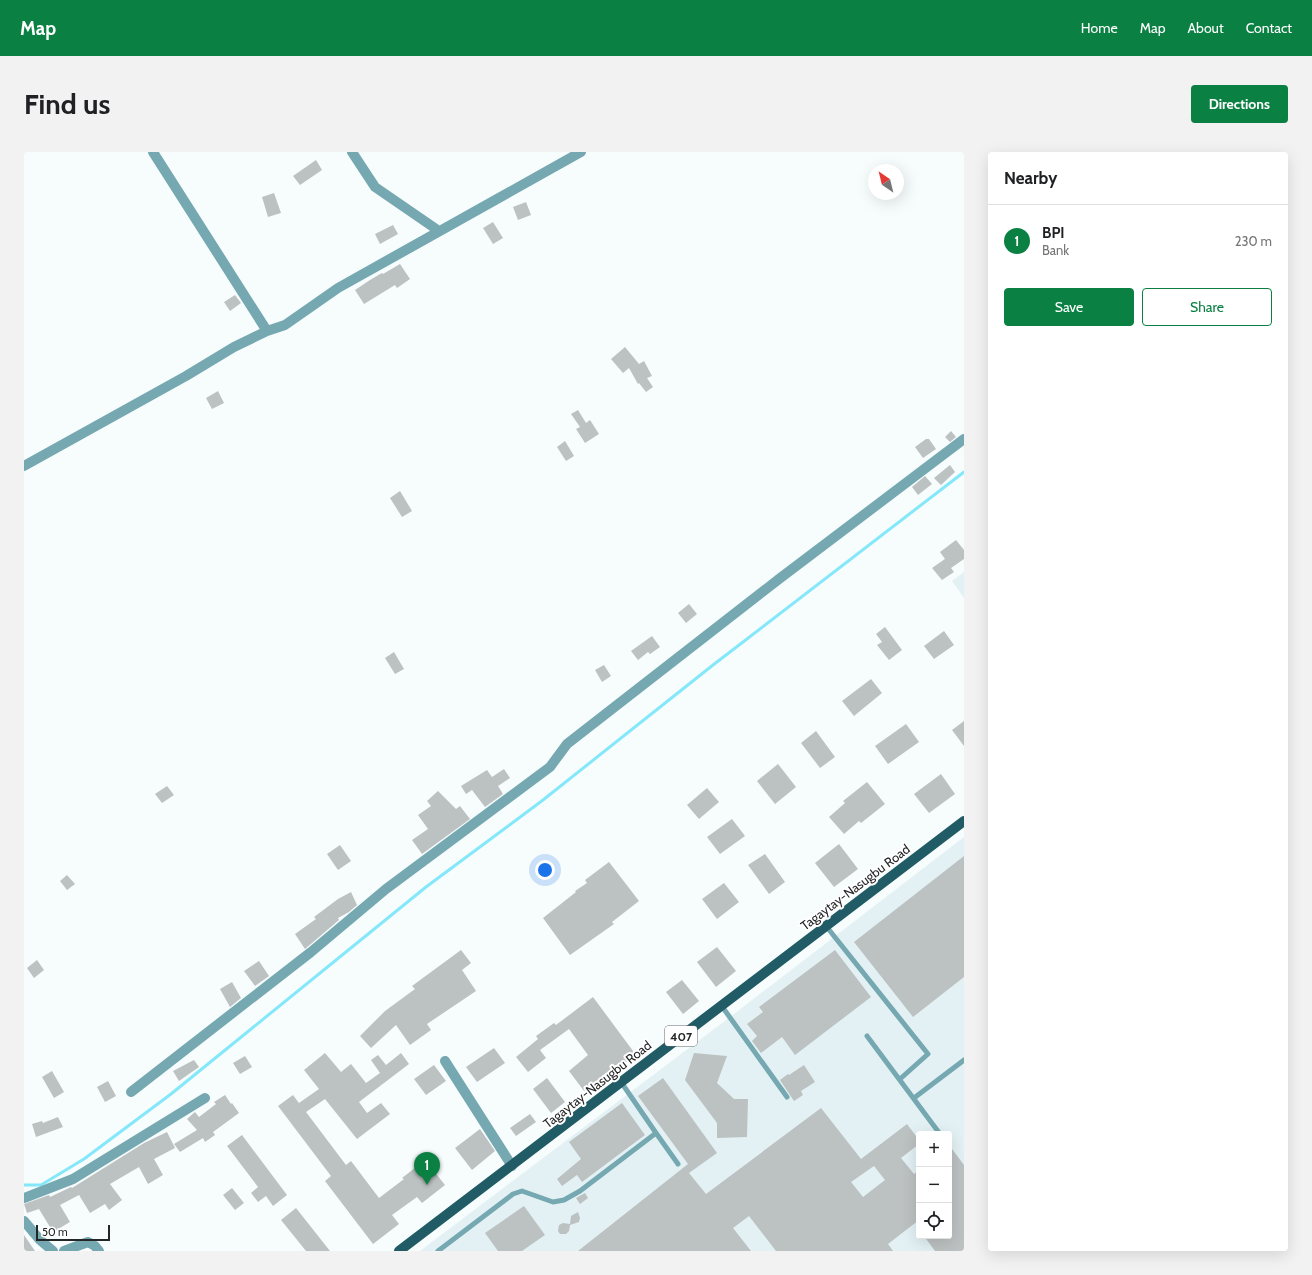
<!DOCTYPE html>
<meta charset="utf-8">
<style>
:root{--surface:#fff;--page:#f2f2f2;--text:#202124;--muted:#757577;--line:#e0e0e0;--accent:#0b8043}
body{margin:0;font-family:Cabin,sans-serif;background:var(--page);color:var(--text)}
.controls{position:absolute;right:12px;bottom:12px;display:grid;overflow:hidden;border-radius:4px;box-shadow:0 4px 16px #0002}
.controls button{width:36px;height:36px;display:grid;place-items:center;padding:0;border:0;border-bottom:1px solid var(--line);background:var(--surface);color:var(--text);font:20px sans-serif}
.compass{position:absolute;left:844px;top:12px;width:36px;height:36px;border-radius:50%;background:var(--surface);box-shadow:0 4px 16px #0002;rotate:325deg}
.scale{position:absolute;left:12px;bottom:10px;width:74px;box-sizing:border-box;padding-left:4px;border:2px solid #242526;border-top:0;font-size:11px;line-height:14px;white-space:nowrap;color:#242526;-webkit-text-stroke:3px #fff;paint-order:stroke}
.you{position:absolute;left:521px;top:718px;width:14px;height:14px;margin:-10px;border:3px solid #fff;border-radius:50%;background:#1a73e8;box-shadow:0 0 0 6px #1a73e833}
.badge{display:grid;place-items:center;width:26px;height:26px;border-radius:50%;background:var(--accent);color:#fff;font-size:13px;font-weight:700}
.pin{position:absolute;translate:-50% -33px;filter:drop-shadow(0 1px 2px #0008)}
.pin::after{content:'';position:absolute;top:21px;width:14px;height:12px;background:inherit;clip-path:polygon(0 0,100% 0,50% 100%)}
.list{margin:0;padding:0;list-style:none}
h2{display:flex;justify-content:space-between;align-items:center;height:52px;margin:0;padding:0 16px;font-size:17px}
h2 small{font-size:13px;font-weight:400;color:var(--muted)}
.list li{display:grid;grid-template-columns:26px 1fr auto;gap:12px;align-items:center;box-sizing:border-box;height:72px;padding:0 16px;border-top:1px solid var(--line)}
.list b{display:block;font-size:15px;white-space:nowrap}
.list p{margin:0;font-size:13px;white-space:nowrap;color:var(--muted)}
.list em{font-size:13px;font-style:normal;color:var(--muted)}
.actions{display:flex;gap:8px;padding:12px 16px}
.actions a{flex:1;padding:9px 0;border:1px solid var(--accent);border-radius:4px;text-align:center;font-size:14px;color:var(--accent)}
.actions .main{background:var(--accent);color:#fff}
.icon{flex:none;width:22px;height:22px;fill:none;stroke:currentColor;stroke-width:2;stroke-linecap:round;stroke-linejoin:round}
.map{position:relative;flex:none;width:940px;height:1099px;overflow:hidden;border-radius:4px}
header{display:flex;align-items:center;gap:24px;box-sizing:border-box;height:56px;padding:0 20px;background:var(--accent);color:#fff}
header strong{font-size:19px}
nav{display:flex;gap:22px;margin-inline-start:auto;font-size:14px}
.intro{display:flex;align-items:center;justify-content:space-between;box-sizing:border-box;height:96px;padding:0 24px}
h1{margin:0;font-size:28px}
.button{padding:10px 18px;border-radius:4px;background:var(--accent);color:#fff;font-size:14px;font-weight:700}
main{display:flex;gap:24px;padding:0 24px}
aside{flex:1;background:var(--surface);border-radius:4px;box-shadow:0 4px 16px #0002}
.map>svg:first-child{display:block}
.built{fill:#e3f1f4;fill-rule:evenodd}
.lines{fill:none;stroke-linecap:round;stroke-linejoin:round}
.stream{stroke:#84e8fa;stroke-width:3}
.building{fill:#bcc1c2;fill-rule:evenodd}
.service{stroke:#75a8b1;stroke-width:5}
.minor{stroke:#75a8b1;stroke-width:10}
.primary{stroke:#215c66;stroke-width:10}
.labels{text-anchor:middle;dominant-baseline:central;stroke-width:4;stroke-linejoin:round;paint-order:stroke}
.shield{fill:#fff;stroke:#666667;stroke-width:1}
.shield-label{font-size:12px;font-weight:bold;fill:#242526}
.street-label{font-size:13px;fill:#242526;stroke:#fff}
</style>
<header>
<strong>Map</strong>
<nav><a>Home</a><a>Map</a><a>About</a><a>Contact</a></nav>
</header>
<div class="intro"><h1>Find us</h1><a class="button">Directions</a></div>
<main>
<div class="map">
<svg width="940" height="1099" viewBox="0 0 940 1099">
<rect width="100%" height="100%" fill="#f7fcfd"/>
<path class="built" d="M940 420V446L928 429Z
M940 685V1099H396L706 865ZM895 982H925V1084H895Z"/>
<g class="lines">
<path class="stream" d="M0 1033H17L60 1007 147 942 402 735 519 648 689 513 940 320"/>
</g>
<path class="building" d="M292 8 298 18 276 33 269 24Z
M250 41 257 61 244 65 238 45Z
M502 50 507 63 494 68 489 55Z
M469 70 479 86 469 92 459 76Z
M369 73 374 82 356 92 351 82Z
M376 112 386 127 373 136 371 133 340 152 331 138 346 128 358 121 359 122Z
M211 143 217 151 206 159 200 150Z
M601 195 615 212 620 209 628 224 623 226 629 235 622 240 615 231 614 232 605 216 599 221 587 207Z
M194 239 200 251 188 257 182 246Z
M554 258 562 271 566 268 575 282 561 291 552 277 556 275 547 262Z
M927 279 932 285 926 290 921 285Z
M902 287H905L912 297 899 306 891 295Z
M541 289 550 304 542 309 533 295Z
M926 313 931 320 917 333 910 326Z
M901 324 908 332 894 343 888 335Z
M376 339 388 359 378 365 366 346Z
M932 388 940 398V407L927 416 930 420 918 428 908 416 921 407 916 400Z
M665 452 673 462 662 471 654 461Z
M861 475 878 498 865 508 853 493 858 490 852 482Z
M920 479 930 493 910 507 900 494Z
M628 484 636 495 626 502 624 500 614 508 607 499Z
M370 500 380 517 371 522 361 506Z
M580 513 587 524 578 530 571 518Z
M847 527 858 541 830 564 818 549Z
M940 569V594L928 578Z
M882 572 895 590 864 612 851 594Z
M792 579 811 605 796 616 777 591Z
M754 612 772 635 751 652 733 629Z
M480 617 486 626 474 634 479 642 461 655 448 638 442 642 437 634 463 618 468 625Z
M917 622 931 642 905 661 890 642Z
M843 630 861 652 837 671 835 669 820 682 805 665 821 651 819 649Z
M143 634 150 643 138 651 131 642Z
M683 636 695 650 675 667 663 653Z
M414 639 432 657 436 654 446 667 398 702 388 688 404 677 394 663 407 654 403 649Z
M708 667 721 684 696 702 683 685Z
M815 692 834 717 810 735 791 711Z
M316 693 327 709 314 718 303 702Z
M741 702 761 730 745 742 724 713Z
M940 704V825L889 865 830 790Z
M585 710 615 749 588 770 590 772 546 803 519 766 552 740 551 739 563 731 561 728Z
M43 723 51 732 43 738 36 729Z
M700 731 715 750 693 767 678 747Z
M327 740 333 753 325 760 314 766 315 768 281 797 271 782 292 767 290 765 314 747Z
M693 795 712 819 692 835 673 810Z
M437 798 447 811 438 818 452 839 403 872 407 878 386 893 372 873 347 896 336 884 361 859 391 837 388 834Z
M811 798 847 845 771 903 758 885 737 901 728 889 733 884 723 872 739 860 735 855Z
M13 808 20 818 10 826 3 816Z
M235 809 245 824 231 834 220 819Z
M658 828 675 849 659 862 642 840Z
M208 830 217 846 206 855 196 837Z
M569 845 612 903 583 924 581 922 560 939 545 919 564 903 545 877 516 898 522 906 504 920 492 905 514 887 512 884 530 871 532 873Z
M470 896 481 911 453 930 442 915Z
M301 901 317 920 327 912 342 931 356 921 347 908 354 903 362 913 377 901 385 912 335 950 343 961 357 951 366 962 333 987 301 947 282 960 322 1013 327 1009 355 1046 380 1027 378 1026 401 1008 421 1033 398 1051 393 1045 368 1063 375 1072 349 1092 301 1029 307 1024 254 954 269 943 275 951 295 937 280 918Z
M670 901 703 904 693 931 710 947H724L723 985 693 986V971L661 928Z
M221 904 228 915 216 922 209 911Z
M170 908 175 915 155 929 149 919Z
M410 913 422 929 402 943 390 927Z
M780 913 791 930 777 939 779 943 770 949 756 928 764 922 765 923Z
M28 919 40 940 30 946 18 925Z
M523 926 541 950 527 961 509 937Z
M639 926 693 1001 665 1021 682 1042 797 956 837 1007 883 972 895 988V992L877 1006 890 1022 895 1018V1068L864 1092 869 1099H752L725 1064 709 1076 727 1099H554L664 1012 614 944ZM850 1014 861 1028 839 1045 827 1030Z
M84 929 92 944 81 950 73 935Z
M201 943 207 952 208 951 215 961 189 980 191 983 181 990 179 986 156 1000 150 992 173 978 163 967 171 960 175 965 192 952 190 950Z
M598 951 621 983 558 1030 553 1023 538 1034 533 1027 557 1007 545 990Z
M506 962 512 970 492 984 486 976Z
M34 965 39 975 12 985 8 972 18 969 19 971Z
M456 977 471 999 448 1018 431 996Z
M143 980 151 996 130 1007 139 1023 124 1032 115 1015 86 1032 98 1048 85 1058 81 1052 66 1061 55 1043 36 1053 46 1070 29 1080 15 1057 3 1061 0 1052 25 1043 26 1045 47 1035 48 1036 120 991Z
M218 983 263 1043 249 1054 242 1044 234 1050 227 1041 234 1035 203 994Z
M925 993 940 1013V1099H911L900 1084H925Z
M208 1036 220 1051 211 1058 199 1043Z
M561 1041 564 1046 556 1052 552 1046Z
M500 1054 521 1083 498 1099H474L461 1081Z
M272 1056 306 1099H282L257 1068Z
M554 1060 556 1066 555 1070 546 1073 545 1079 542 1082H536L534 1079 535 1073 539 1071 546 1072 547 1064Z
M0 1083 11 1099H0Z"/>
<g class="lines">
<path class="service" d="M802 774 904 902 876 927
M697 853 763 945
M843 884 916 982
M890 946 940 908
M632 981 654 1012
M414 1099 489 1042 498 1039 529 1050 540 1048 556 1039 632 981 597 930"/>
<path class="minor" d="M129 0 243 179
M328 0 351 35 415 79
M0 314 162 224 210 195 243 179 261 173 314 136 557 0
M421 909 488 1014
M107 940 287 800 362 737 526 615 543 592 755 427 940 287
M0 1046 49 1027 181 946
M0 1069 16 1088 29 1099
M40 1099 64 1090 71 1094 75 1099"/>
<path class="primary" d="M375 1099 940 669"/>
</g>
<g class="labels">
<rect class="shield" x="641" y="874" width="32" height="20" rx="3"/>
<g class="shield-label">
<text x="657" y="884">407</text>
</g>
<g class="street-label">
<text transform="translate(831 735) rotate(-37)">Tagaytay-Nasugbu Road</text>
<text transform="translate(573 932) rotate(-38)">Tagaytay-Nasugbu Road</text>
</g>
</g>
</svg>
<div class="controls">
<button>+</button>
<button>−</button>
<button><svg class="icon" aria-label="locate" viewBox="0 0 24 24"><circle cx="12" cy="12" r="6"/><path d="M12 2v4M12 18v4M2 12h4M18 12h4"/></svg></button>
</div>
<svg class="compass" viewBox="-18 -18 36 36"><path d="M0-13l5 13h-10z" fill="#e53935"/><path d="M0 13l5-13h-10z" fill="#757577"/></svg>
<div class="scale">50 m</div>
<div class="you"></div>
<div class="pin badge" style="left:403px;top:1033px">1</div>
</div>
<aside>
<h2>Nearby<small></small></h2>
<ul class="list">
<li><span class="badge">1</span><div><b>BPI</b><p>Bank</p></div><em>230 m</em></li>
</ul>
<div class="actions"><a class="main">Save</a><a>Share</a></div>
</aside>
</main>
